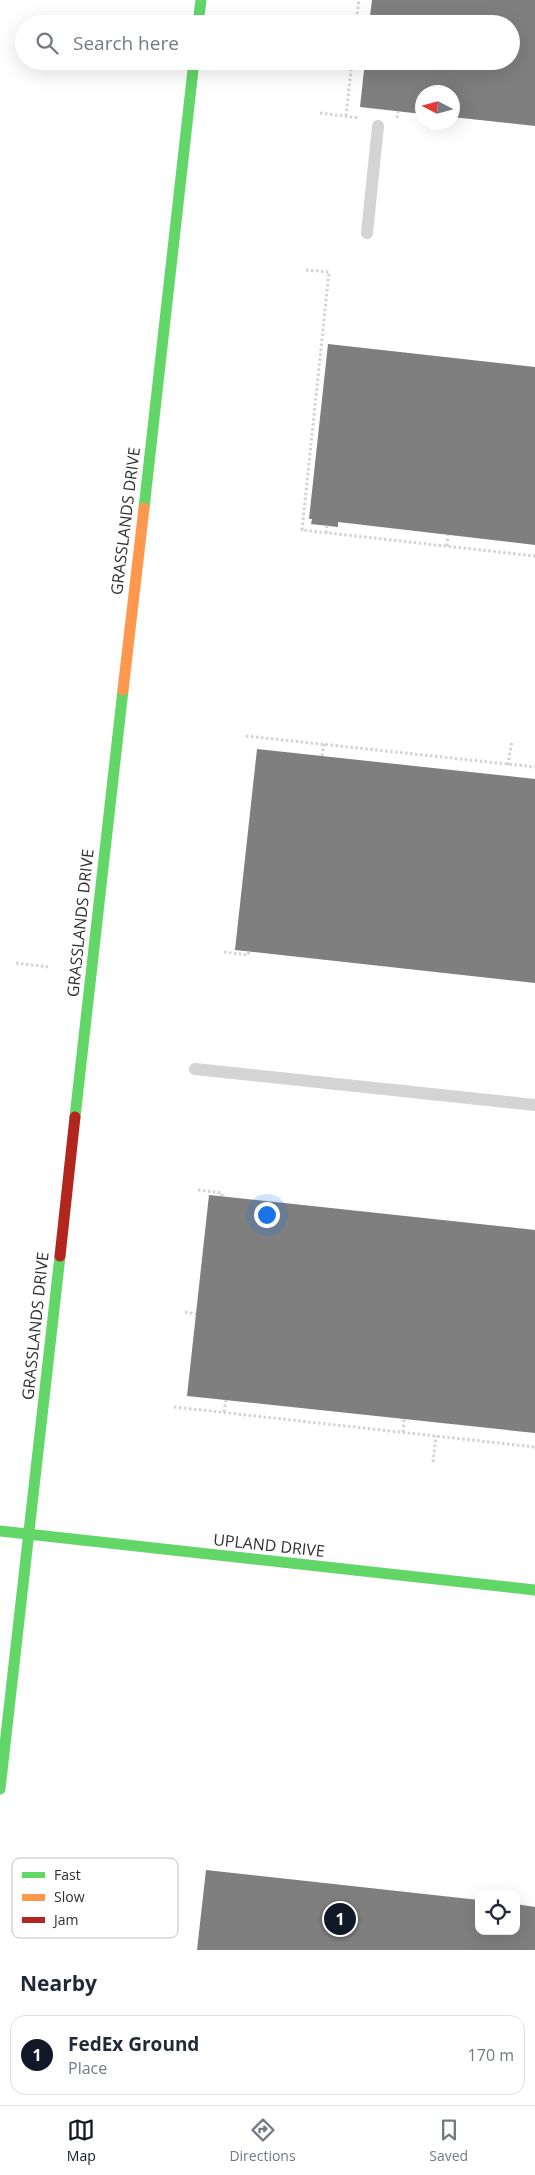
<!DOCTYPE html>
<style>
:root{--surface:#fff;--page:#f2f2f3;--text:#1f2937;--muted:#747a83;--line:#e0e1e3;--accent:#111827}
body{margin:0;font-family:"Open Sans",sans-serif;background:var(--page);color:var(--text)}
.controls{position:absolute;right:15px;bottom:15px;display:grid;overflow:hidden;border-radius:10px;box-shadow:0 5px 20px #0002}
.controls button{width:45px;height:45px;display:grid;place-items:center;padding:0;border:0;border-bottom:1px solid var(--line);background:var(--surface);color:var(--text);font:25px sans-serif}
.compass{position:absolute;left:415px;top:85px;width:45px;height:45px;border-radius:50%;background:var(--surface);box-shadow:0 5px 20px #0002;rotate:276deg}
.you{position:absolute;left:266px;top:1214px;width:18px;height:18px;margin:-12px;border:4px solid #fff;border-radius:50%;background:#1a73e8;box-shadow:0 0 0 8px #1a73e833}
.badge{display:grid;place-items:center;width:32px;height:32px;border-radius:50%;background:var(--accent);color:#fff;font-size:16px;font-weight:700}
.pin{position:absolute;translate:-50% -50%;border:2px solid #fff;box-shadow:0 1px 5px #0006}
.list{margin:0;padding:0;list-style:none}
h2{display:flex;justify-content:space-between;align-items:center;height:65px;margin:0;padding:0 20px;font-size:21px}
h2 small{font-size:16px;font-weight:400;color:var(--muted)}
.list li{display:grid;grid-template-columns:32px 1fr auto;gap:15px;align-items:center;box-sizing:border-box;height:80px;margin:0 10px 10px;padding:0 10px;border:1px solid var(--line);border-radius:15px}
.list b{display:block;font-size:19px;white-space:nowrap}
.list p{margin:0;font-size:16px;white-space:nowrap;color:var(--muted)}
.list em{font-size:16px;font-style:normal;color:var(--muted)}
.icon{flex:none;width:28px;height:28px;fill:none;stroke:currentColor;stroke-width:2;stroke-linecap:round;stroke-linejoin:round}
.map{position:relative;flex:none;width:535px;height:1950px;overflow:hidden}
.search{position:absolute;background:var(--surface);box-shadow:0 5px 20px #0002;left:15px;right:15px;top:15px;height:55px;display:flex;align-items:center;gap:12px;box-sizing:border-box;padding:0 18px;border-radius:28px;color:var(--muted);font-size:19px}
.sheet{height:155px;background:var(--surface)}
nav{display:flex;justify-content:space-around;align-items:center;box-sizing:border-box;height:70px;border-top:1px solid var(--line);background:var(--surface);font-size:14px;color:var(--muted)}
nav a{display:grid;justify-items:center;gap:2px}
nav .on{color:var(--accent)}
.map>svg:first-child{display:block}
.building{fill:#7f7f7f}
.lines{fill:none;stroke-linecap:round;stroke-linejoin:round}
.path{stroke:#d3d3d3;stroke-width:3;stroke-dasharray:2.5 2.5;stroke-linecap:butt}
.lane{stroke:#d4d4d4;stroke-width:12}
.fast{stroke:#63d668;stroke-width:11}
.slow{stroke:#ff974d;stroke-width:11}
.jam{stroke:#b3261e;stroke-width:11}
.labels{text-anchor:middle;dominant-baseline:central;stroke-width:5;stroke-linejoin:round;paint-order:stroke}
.street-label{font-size:16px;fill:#2f2f2f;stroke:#fff}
.key{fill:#fff;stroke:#c1c1c1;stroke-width:1}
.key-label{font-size:14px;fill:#2f2f2f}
</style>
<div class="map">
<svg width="535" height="1950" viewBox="0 0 535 1950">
<rect width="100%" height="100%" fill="#fff"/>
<path class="building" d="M372 0H535V126L452 117V92H422V114L360 107 365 61H511V24H369Z
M328 344 535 367V545L338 522V527L311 524 312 519H309Z
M257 749 535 779V983L235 950Z
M209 1195 535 1230V1433L187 1396Z
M206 1870 479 1900V1931H516V1904L535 1907V1950H197Z"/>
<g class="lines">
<path class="path" d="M356 24 359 0
M320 113 359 118
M346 116 352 61
M397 118 398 111
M306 270 329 272 302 530 535 556
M326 533 327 525
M447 546 448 535
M246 736 535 767
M322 756 324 744
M508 765 512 740
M224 952 248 955 249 952
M16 963 48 967
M198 1190 222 1193V1196
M185 1312 196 1314
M174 1407 535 1447
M224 1412 226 1400
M403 1432 404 1419
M433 1462 436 1436"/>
<path class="lane" d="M367 233 378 126
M195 1069 535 1105"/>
<path class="fast" d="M198 24 201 0
M144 508 194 61
M75 1117 123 690
M0 1531 535 1590
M0 1789 60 1256"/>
<path class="slow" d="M123 690 144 508"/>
<path class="jam" d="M60 1256 75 1117"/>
</g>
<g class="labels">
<g class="street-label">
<text transform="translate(125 521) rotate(-83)">GRASSLANDS DRIVE</text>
<text transform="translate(80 923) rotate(-84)">GRASSLANDS DRIVE</text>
<text transform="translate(35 1326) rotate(-84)">GRASSLANDS DRIVE</text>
<text transform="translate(269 1545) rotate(6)">UPLAND DRIVE</text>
</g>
</g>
<rect x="12" y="1858" width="166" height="80" rx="8" class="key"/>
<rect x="22" y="1872" width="23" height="6" fill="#63d668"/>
<rect x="22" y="1894" width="23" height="7" fill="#ff974d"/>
<rect x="22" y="1917" width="23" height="6" fill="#b3261e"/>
<g class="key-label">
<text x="54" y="1880">Fast</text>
<text x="54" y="1902">Slow</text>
<text x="54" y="1925">Jam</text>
</g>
</svg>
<div class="controls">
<button><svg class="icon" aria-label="locate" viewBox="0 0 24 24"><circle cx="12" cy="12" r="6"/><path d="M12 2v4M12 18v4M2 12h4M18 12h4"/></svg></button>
</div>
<svg class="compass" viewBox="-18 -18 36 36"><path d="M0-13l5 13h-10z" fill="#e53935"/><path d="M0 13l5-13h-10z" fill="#747a83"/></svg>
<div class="you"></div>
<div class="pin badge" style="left:340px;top:1919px">1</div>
<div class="search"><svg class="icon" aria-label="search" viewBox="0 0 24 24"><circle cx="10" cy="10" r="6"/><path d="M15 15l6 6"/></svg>Search here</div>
</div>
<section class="sheet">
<h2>Nearby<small></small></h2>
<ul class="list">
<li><span class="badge">1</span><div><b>FedEx Ground</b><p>Place</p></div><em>170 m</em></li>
</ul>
</section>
<nav>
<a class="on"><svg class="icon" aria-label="map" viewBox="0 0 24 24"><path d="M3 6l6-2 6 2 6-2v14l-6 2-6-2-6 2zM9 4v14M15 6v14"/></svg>Map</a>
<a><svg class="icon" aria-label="directions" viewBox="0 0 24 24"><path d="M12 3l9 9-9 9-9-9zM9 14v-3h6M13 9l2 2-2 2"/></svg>Directions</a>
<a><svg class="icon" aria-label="saved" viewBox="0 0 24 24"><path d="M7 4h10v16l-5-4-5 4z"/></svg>Saved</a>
</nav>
